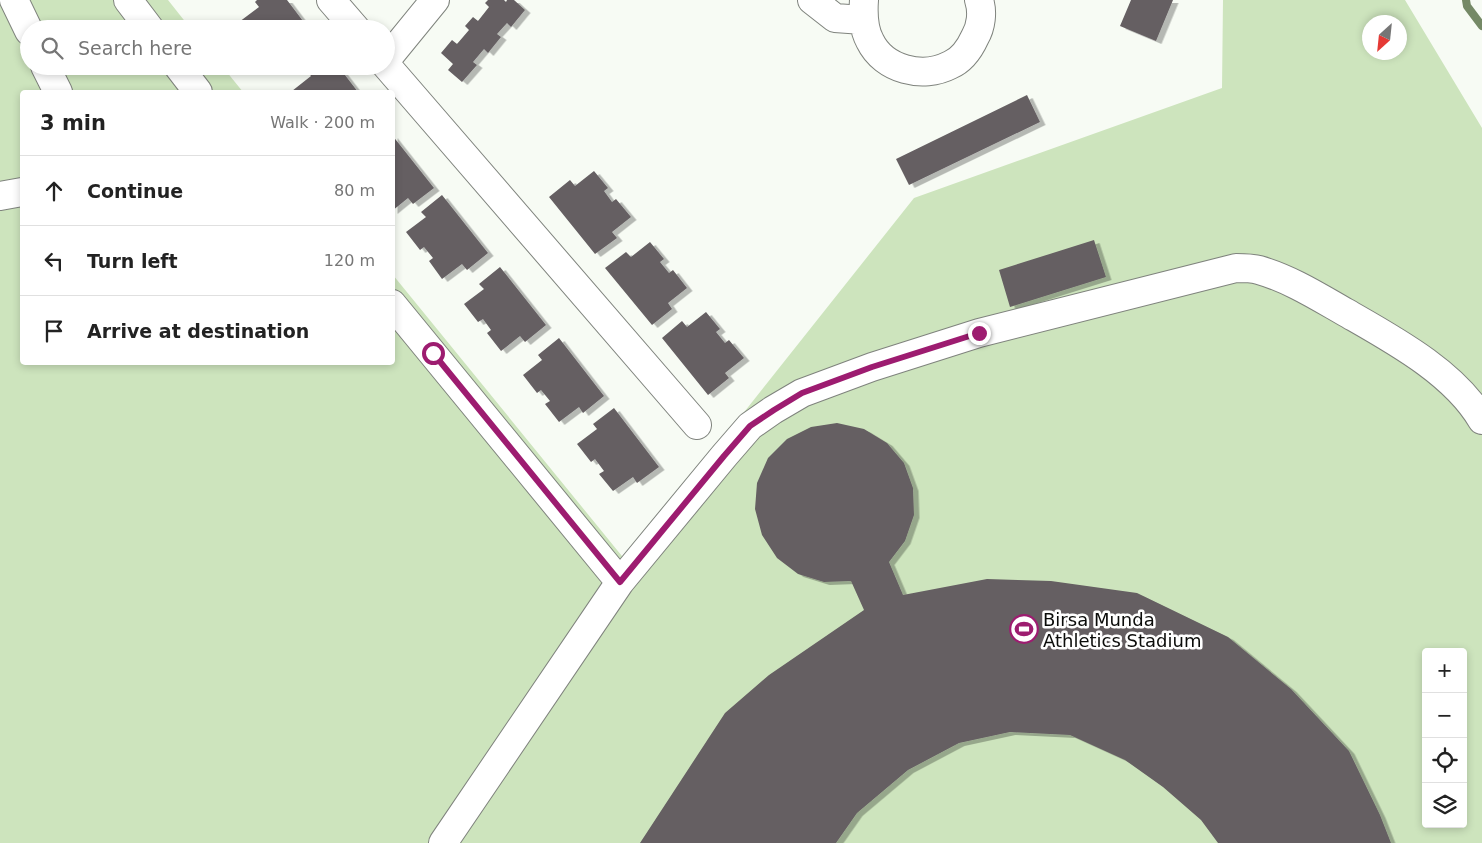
<!DOCTYPE html>
<meta charset="utf-8">
<style>
:root{--surface:#fff;--page:#f6f6f6;--text:#222;--muted:#767676;--line:#e0e0e0}
body{margin:0;font-family:"DejaVu Sans",sans-serif;background:var(--page);color:var(--text)}
.controls{position:absolute;right:15px;bottom:15px;display:grid;overflow:hidden;border-radius:5px;box-shadow:0 2px 8px #0003}
.controls button{width:45px;height:45px;display:grid;place-items:center;padding:0;border:0;border-bottom:1px solid var(--line);background:var(--surface);color:var(--text);font:25px sans-serif}
.compass{position:absolute;left:1362px;top:15px;width:45px;height:45px;border-radius:50%;background:var(--surface);box-shadow:0 2px 8px #0003;rotate:207deg}
.stop{position:absolute;width:15px;height:15px;margin:-11px;border:4px solid #9d1c70;border-radius:50%;background:#fff}
.stop.end{background:#9d1c70;border-color:#fff;box-shadow:0 1px 5px #0008}
.list{margin:0;padding:0;list-style:none}
h2{display:flex;justify-content:space-between;align-items:center;height:65px;margin:0;padding:0 20px;font-size:21px}
h2 small{font-size:16px;font-weight:400;color:var(--muted)}
.list li{display:grid;grid-template-columns:32px 1fr auto;gap:15px;align-items:center;box-sizing:border-box;height:70px;padding:0 20px;border-top:1px solid var(--line)}
.list b{display:block;font-size:19px;white-space:nowrap}
.list em{font-size:16px;font-style:normal;color:var(--muted)}
.icon{flex:none;width:28px;height:28px;fill:none;stroke:currentColor;stroke-width:2;stroke-linecap:round;stroke-linejoin:round}
.map{position:relative;flex:none;width:1482px;height:843px;overflow:hidden}
.search{position:absolute;background:var(--surface);box-shadow:0 2px 8px #0003;left:20px;top:20px;width:375px;height:55px;display:flex;align-items:center;gap:12px;box-sizing:border-box;padding:0 18px;border-radius:28px;color:var(--muted);font-size:19px}
.panel{position:absolute;background:var(--surface);box-shadow:0 2px 8px #0003;left:20px;top:90px;width:375px;height:275px;border-radius:5px}
.map>svg:first-child{display:block}
.pitch{fill:#cde4bd;fill-rule:evenodd}
.lines{fill:none;stroke-linecap:round;stroke-linejoin:round}
.stream{stroke:#758966;stroke-width:8}
.building{fill:#655f62;filter:url(#shadow)}
.minor-casing{stroke:#7f837d;stroke-width:30}
.minor{stroke:#fff;stroke-width:28}
.route{stroke:#9d1c70;stroke-width:6}
.labels{text-anchor:middle;dominant-baseline:central;stroke-width:5;stroke-linejoin:round;paint-order:stroke}
.poi-label{font-size:18px;fill:#0b0c0a;stroke:#fff;text-anchor:start}
</style>
<div class="map">
<svg width="1482" height="843" viewBox="0 0 1482 843">
<defs>
<filter id="shadow"><feDropShadow dx="5.5" dy="3" stdDeviation="0" flood-color="#0004"/></filter>
</defs>
<rect width="100%" height="100%" fill="#f7fbf4"/>
<path class="pitch" d="M0 0H168L191 29H29V66H222L243 92H22V362H392L393 275 626 561 914 198 1222 88 1223 0H1405L1482 128V843H0ZM1370 22H1400V52H1370ZM1426 652H1463V824H1426Z"/>
<g class="lines">
<path class="stream" d="M1466 0 1467 6 1482 26"/>
</g>
<path class="building" d="M257 0H287L309 29H244L239 22 259 7 255 2Z
M488 0H504L506 2 507 0H514L525 10 511 27 507 23 497 34 501 37 488 53 484 49 473 62 477 65 462 82 448 70 453 64 441 53 452 40 457 44 469 30 465 26 473 17 478 21 489 7 485 3Z
M1131 0H1173L1156 41 1120 26Z
M313 66H338L358 92H293L292 91 311 76 307 71Z
M1027 95 1040 122 909 185 896 159Z
M392 135 434 188 413 204 408 198 392 211Z
M594 171 608 188 604 191 612 202 616 199 631 217 612 232 617 238 595 254 549 197 570 180 575 186Z
M442 195 488 253 467 270 462 264 442 279 429 261 433 258 424 247 420 250 406 232 426 217 421 212Z
M1094 240 1106 277 1010 307 999 270Z
M650 242 664 259 660 262 669 273 673 270 687 288 668 303 672 309 652 325 605 268 626 252 631 257Z
M500 267 546 325 525 342 520 336 501 351 487 333 491 330 483 319 478 322 464 304 484 289 479 284Z
M706 312 720 329 716 332 725 343 729 340 744 358 725 373 729 378 708 395 662 338 682 321 687 327Z
M559 338 604 396 583 413 579 407 559 422 545 404 550 401 541 390 537 393 523 375 542 360 538 355Z
M614 408 659 467 637 483 633 477 613 491 599 474 604 471 595 459 591 462 577 444 597 429 593 424Z
M837 423 864 429 887 443 904 463 913 488 914 515 905 541 889 562 903 595 987 579 1051 581 1137 593 1228 637 1291 689 1349 751 1380 815 1391 843H1218L1201 820 1163 787 1125 760 1070 735 1010 732 959 743 908 770 857 813 836 843H640L725 713 769 675 864 610 851 581 824 582 798 574 777 558 762 535 755 509 757 483 768 458 787 439 811 427Z"/>
<g class="lines">
<defs>
<path id="minor" d="M14 0 29 31
M128 0 150 29
M331 0 356 29
M812 0 835 18 863 20
M864 0C863 14 863 28 870 41 884 70 923 79 950 65 962 60 970 48 975 37 981 27 983 12 979 0
M386 60 435 0
M386 65 697 425
M45 66 58 92
M178 66 198 92
M0 196 22 192
M392 304 620 582
M443 843 620 582 724 456 750 426 773 410 802 393 872 367 979 333 1236 268C1244 268 1252 268 1259 270 1290 279 1317 296 1345 312 1392 339 1454 372 1482 420"/>
</defs>
<use href="#minor" class="minor-casing"/>
<use href="#minor" class="minor"/>
</g>
<g class="lines">
<path class="route" d="M433 353 620 582 724 456 750 426 774 410 802 393 872 367 979 333"/>
</g>
<defs>
<symbol id="stadium-ring" viewBox="-11 -11 22 22"><circle r="9.5" fill="#fff" stroke="#9d1c70" stroke-width="1.5"/><path d="M0-5a6.5 5 0 1 0 0 10a6.5 5 0 1 0 0-10ZM-3.5-1.8h7v3.6h-7Z" fill="#9d1c70"/></symbol>
</defs>
<g fill-rule="evenodd">
<use href="#stadium-ring" x="1008" y="613" width="32" height="32"/>
</g>
<g class="labels">
<g class="poi-label">
<text x="1043" y="619">Birsa Munda<tspan x="1043" dy="21">Athletics Stadium</tspan></text>
</g>
</g>
</svg>
<div class="controls">
<button>+</button>
<button>−</button>
<button><svg class="icon" aria-label="locate" viewBox="0 0 24 24"><circle cx="12" cy="12" r="6"/><path d="M12 2v4M12 18v4M2 12h4M18 12h4"/></svg></button>
<button><svg class="icon" aria-label="layers" viewBox="0 0 24 24"><path d="M12 4l9 5-9 5-9-5zM3 14l9 5 9-5"/></svg></button>
</div>
<svg class="compass" viewBox="-18 -18 36 36"><path d="M0-13l5 13h-10z" fill="#e53935"/><path d="M0 13l5-13h-10z" fill="#767676"/></svg>
<div class="stop" style="left:433px;top:353px"></div>
<div class="stop end" style="left:979px;top:333px"></div>
<div class="search"><svg class="icon" aria-label="search" viewBox="0 0 24 24"><circle cx="10" cy="10" r="6"/><path d="M15 15l6 6"/></svg>Search here</div>
<section class="panel">
<h2>3 min<small>Walk · 200 m</small></h2>
<ul class="list">
<li><svg class="icon" aria-label="ahead" viewBox="0 0 24 24"><path d="M12 20V5M6 11l6-6 6 6"/></svg><div><b>Continue</b></div><em>80 m</em></li>
<li><svg class="icon" aria-label="left" viewBox="0 0 24 24"><path d="M17 20v-9H6M10 6l-5 5 5 5"/></svg><div><b>Turn left</b></div><em>120 m</em></li>
<li><svg class="icon" aria-label="arrive" viewBox="0 0 24 24"><path d="M6 21V4h12l-3 4 3 4H6"/></svg><div><b>Arrive at destination</b></div></li>
</ul>
</section>
</div>
